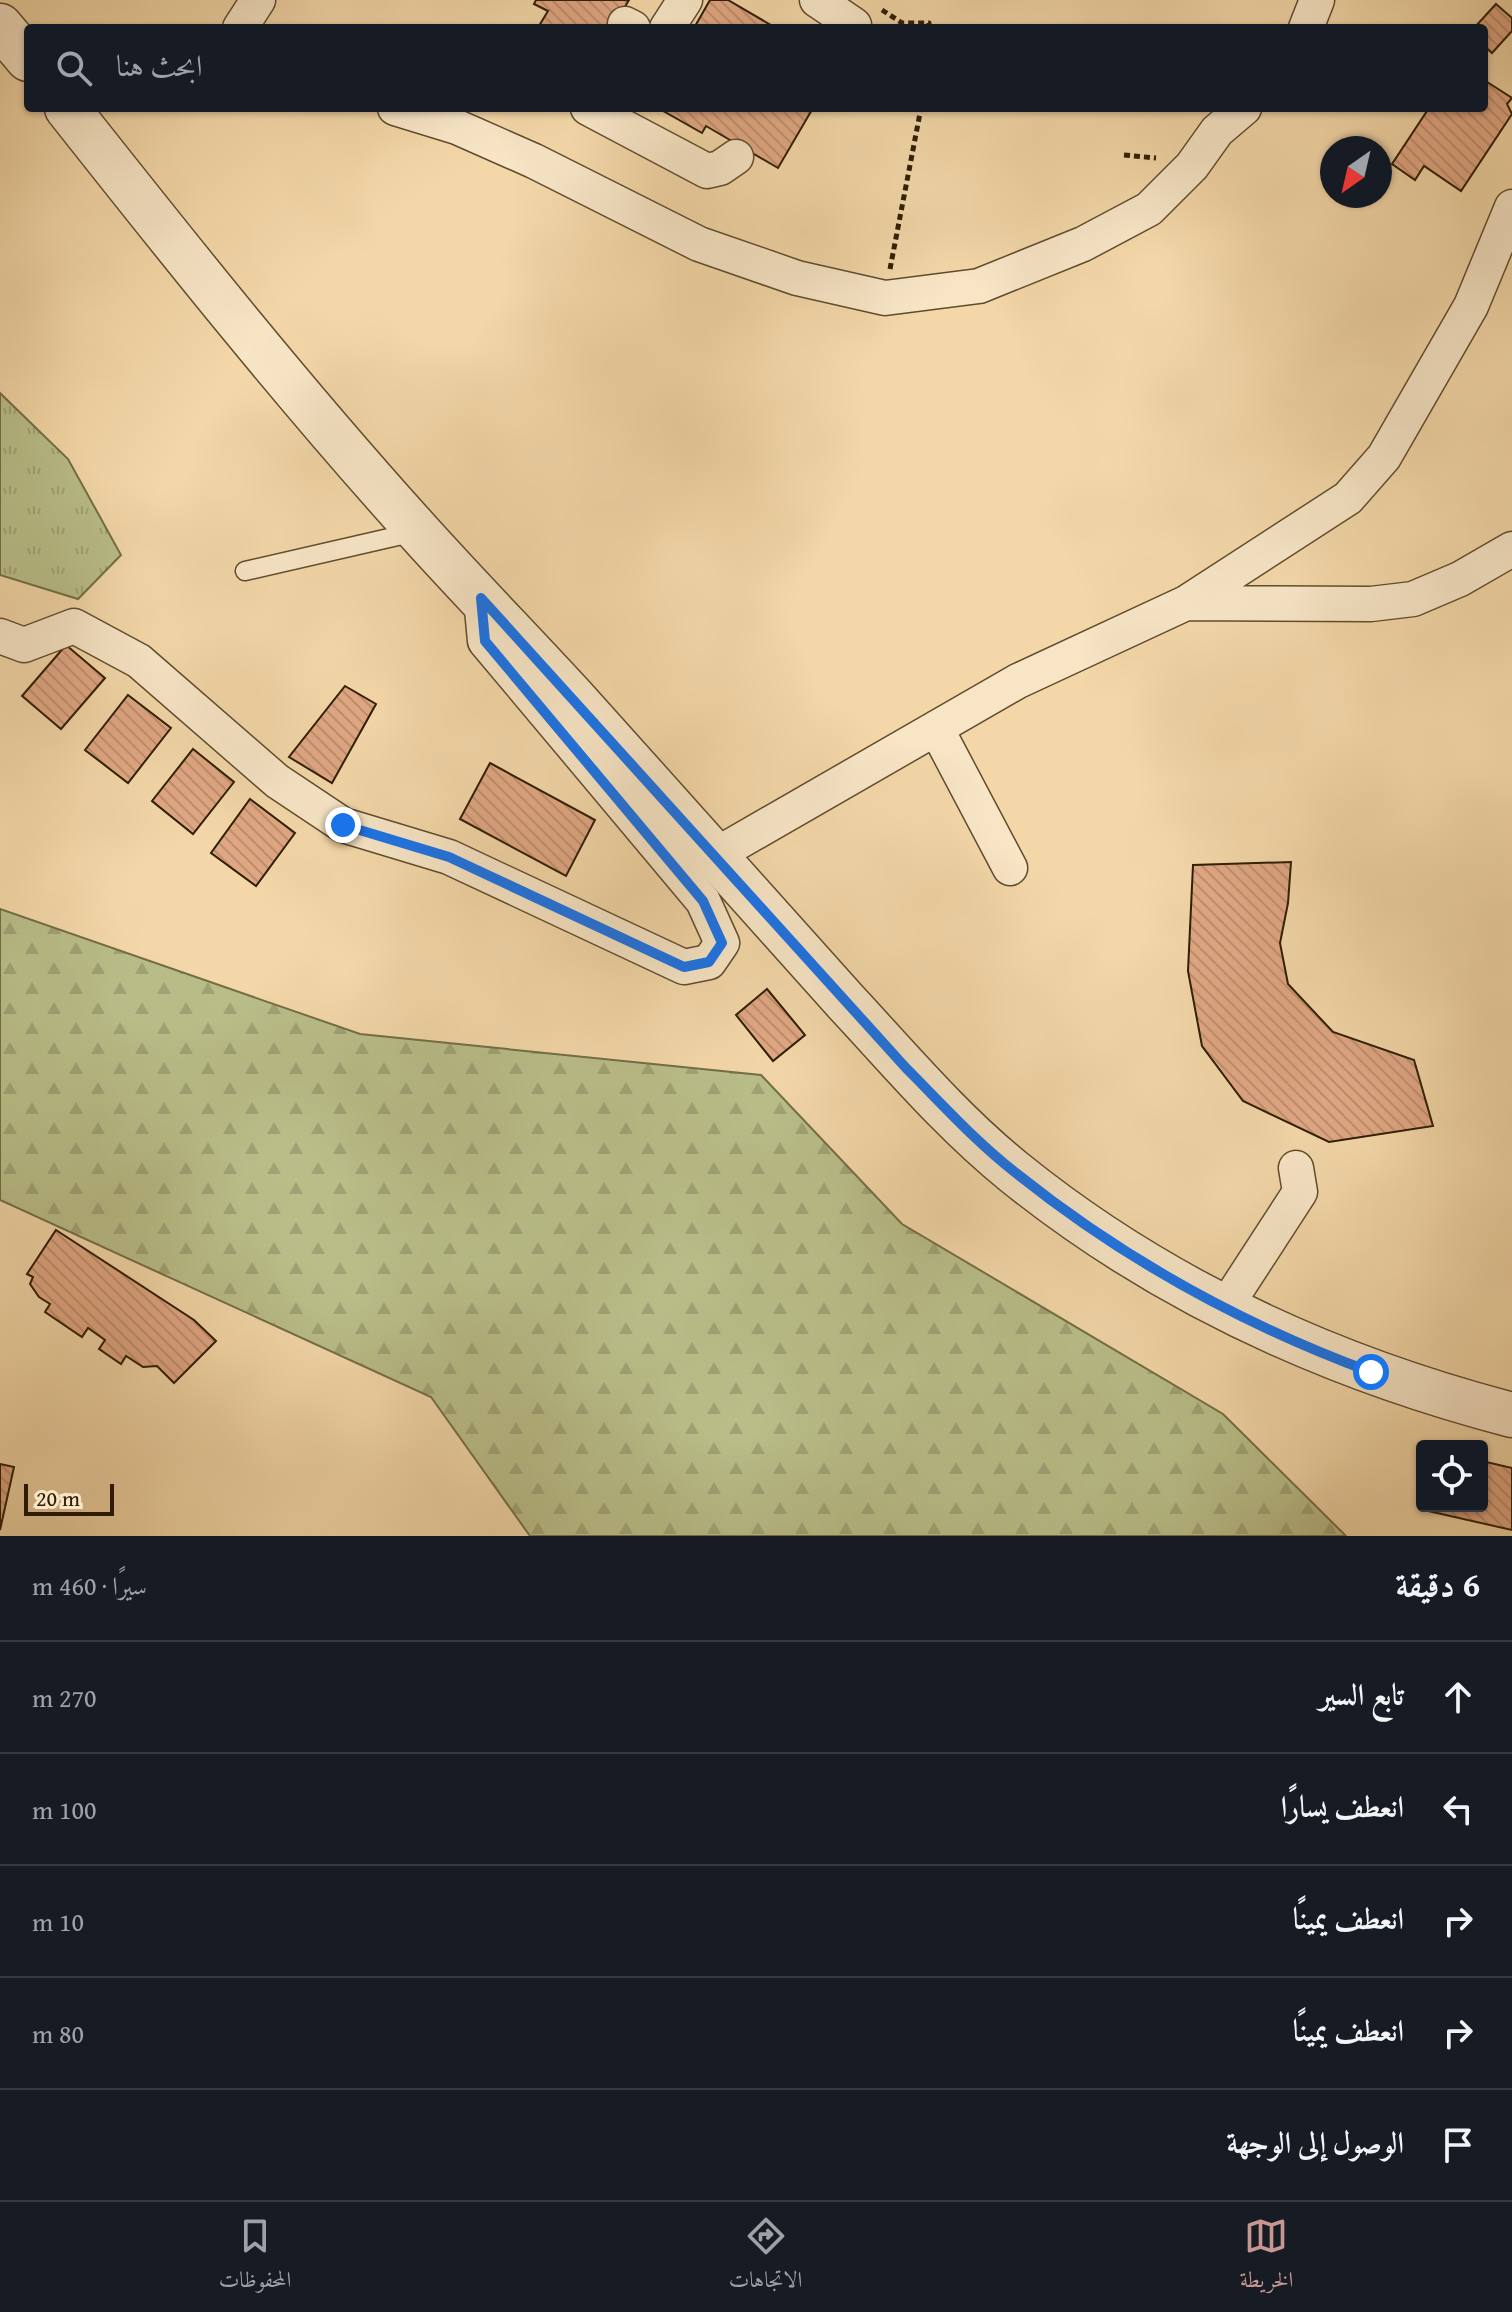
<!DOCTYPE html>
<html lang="ar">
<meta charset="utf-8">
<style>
:root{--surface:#171b24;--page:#242831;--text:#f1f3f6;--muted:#9ea1a6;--line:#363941;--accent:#c59692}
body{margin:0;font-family:"Gentium Book Plus",Amiri,serif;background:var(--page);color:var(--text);direction:rtl}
.controls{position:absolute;right:24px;bottom:24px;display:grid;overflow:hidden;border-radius:8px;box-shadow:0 2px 6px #0004}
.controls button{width:72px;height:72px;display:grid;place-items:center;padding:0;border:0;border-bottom:2px solid var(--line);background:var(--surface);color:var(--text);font:40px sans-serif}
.compass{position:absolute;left:1320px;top:136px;width:72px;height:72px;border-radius:50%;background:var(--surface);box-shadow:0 2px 6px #0004;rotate:214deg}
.scale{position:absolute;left:24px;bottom:20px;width:90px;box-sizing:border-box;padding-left:8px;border:4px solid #2e1d04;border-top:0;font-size:22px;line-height:28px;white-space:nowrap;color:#2e1d04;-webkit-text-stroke:6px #f7e5c6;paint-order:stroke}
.stop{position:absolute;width:24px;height:24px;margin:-18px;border:6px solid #1a73e8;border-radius:50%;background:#fff}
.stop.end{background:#1a73e8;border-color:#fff;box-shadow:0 2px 8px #0008}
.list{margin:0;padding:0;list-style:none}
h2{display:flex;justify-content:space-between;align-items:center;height:104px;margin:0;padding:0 32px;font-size:34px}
h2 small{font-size:26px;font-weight:400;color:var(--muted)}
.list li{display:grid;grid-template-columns:52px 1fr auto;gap:24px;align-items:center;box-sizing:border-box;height:112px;padding:0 32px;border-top:2px solid var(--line)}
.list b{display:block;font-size:30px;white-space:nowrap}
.list em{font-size:26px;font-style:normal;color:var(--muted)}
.icon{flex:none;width:44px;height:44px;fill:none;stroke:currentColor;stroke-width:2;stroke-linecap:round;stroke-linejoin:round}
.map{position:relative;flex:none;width:1512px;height:1536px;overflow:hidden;direction:ltr}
.search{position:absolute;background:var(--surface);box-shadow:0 2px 6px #0004;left:24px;right:24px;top:24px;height:88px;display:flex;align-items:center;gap:20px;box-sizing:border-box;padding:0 28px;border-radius:8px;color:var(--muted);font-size:30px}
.sheet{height:664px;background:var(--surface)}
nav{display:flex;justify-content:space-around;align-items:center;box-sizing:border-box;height:112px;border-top:2px solid var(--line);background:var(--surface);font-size:22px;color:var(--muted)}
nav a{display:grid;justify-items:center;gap:4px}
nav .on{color:var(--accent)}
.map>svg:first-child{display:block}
.grass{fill:url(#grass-tufts);stroke:#746e46;stroke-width:2}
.forest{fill:url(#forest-firs);stroke:#746e46;stroke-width:2}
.building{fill:url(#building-back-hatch);stroke:#2e1d04;stroke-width:2}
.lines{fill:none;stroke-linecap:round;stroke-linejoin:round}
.service-casing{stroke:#5f4c2d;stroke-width:21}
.minor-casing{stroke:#5f4c2d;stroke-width:37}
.tertiary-casing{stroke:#5f4c2d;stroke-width:47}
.path{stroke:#2e1d04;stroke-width:5;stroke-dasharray:6 4;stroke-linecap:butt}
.service{stroke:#f7e5c6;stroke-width:18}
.minor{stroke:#f7e5c6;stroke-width:34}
.tertiary{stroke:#f7e5c6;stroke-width:44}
.route{stroke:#1a73e8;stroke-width:10}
</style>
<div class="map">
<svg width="1512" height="1536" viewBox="0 0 1512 1536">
<defs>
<pattern id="grass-tufts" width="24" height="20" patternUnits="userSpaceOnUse" patternTransform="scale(2)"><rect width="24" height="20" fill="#b9be89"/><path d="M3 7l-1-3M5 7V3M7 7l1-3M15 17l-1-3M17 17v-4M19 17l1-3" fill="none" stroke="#9fa375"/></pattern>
<pattern id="forest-firs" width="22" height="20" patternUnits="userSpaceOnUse" patternTransform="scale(2)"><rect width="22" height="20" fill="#b9be89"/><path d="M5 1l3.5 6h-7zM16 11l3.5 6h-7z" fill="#9fa375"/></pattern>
<pattern id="building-back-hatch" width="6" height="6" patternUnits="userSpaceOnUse" patternTransform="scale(2)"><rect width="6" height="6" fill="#e0a783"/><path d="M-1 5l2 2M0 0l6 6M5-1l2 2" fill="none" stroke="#c08f70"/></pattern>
</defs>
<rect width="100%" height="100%" fill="#f3d7a8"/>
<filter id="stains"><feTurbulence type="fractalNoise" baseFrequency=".0025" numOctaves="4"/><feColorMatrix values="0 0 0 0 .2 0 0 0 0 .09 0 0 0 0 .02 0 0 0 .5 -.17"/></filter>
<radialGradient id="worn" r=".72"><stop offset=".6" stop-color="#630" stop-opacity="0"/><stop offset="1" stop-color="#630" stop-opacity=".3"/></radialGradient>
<path class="grass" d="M0 393 68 459 121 555 78 599 0 575Z"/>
<path class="forest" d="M0 909 360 1034 761 1075 902 1224 1223 1414 1346 1536H530L431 1397 0 1200Z"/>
<path class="building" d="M536 0H629L612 28H542L539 26 548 11 534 4Z
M710 0H728L776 28H694Z
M1496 4 1512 18V31L1492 53 1484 46V28H1474Z
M1484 80 1512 98 1507 104 1512 114 1461 191 1424 166 1415 180 1392 164 1429 108H1484Z
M658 108H813L778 168 706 126 702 133Z
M66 645 105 678 61 729 22 696Z
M345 686 376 704 332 783 289 757Z
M128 695 171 728 128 783 85 750Z
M193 749 234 782 193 834 152 801Z
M490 763 595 820 566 876 460 819Z
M250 799 295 833 256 886 211 853Z
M1291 862 1288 903 1280 943 1288 984 1333 1032 1414 1060 1433 1126 1329 1142 1243 1101 1202 1046 1188 971 1193 865Z
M767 989 805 1035 773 1061 736 1015Z
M56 1230 194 1320 216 1341 174 1383 157 1366 143 1367 126 1356 121 1364 99 1349 105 1340 88 1328 82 1337 45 1312 50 1304 39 1297 30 1284 33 1277 27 1274Z
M1482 1461 1512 1468V1530L1428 1511 1429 1506H1482Z
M0 1464 14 1467 0 1530Z"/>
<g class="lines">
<defs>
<path id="service" d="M245 571 415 532"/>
<path id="minor" d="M817 0 854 25
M625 24 633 28
M240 28 258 0
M667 28 685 0
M1306 28 1317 0
M395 108 457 127 534 161 699 244 797 278 885 298 979 286 1083 244 1149 209 1192 166 1217 131 1244 108
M588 108 707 171 720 168 736 157
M1186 603 1371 604 1413 599 1460 579 1512 549
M0 636 24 645 74 626 139 661 277 781 343 825 449 857 684 967 709 962 722 943 703 901 485 641 481 598
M936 728 1010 868
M714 856 1018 681 1186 603 1348 498 1384 457 1471 306 1512 207
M1224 1309 1300 1192 1296 1168"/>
<path id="tertiary" d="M0 26 28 59
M67 108C180 251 294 394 417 530 470 589 526 646 580 705 669 804 757 904 846 1002 900 1060 952 1122 1014 1172 1160 1290 1332 1368 1512 1415"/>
</defs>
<use href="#service" class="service-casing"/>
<use href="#minor" class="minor-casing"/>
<use href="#tertiary" class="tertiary-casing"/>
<path class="path" d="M882 10 902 23H929V28
M1124 155 1156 158
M890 269 921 108"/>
<use href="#service" class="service"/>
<use href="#minor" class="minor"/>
<use href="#tertiary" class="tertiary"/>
</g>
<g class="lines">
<path class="route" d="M343 825 449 857 684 967 709 962 722 943 703 901 485 641 481 598 906 1068C942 1104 976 1142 1016 1173 1122 1258 1244 1325 1371 1372"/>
</g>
<rect width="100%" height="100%" filter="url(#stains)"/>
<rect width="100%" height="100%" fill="url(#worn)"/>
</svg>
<div class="controls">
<button><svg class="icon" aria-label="locate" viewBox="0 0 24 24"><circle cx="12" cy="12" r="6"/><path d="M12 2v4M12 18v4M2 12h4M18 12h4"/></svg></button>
</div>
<svg class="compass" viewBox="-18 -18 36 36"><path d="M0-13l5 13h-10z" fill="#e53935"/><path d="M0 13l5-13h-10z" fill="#9ea1a6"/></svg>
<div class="scale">20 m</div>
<div class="stop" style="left:1371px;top:1372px"></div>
<div class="stop end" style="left:343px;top:825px"></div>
<div class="search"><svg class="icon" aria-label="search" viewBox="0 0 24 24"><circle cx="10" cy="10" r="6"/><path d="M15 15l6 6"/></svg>ابحث هنا</div>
</div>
<section class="sheet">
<h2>6 دقيقة<small>سيرًا · 460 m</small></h2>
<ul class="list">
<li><svg class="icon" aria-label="ahead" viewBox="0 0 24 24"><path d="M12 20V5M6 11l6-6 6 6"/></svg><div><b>تابع السير</b></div><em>270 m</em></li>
<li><svg class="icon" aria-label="left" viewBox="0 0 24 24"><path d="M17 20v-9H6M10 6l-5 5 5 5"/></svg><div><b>انعطف يسارًا</b></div><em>100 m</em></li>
<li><svg class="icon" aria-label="right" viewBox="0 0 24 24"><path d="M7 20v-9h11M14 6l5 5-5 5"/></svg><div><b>انعطف يمينًا</b></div><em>10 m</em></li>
<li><svg class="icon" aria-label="right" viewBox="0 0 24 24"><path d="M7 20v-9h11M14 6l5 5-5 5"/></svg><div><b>انعطف يمينًا</b></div><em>80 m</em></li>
<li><svg class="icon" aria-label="arrive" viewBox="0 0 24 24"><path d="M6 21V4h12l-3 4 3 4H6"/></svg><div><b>الوصول إلى الوجهة</b></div></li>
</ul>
</section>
<nav>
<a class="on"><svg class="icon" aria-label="map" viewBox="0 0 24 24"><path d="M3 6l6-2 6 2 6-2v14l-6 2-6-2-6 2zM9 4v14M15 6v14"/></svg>الخريطة</a>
<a><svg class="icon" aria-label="directions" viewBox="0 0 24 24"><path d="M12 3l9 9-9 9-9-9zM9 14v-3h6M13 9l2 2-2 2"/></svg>الاتجاهات</a>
<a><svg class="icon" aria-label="saved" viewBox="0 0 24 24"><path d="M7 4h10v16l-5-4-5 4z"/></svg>المحفوظات</a>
</nav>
